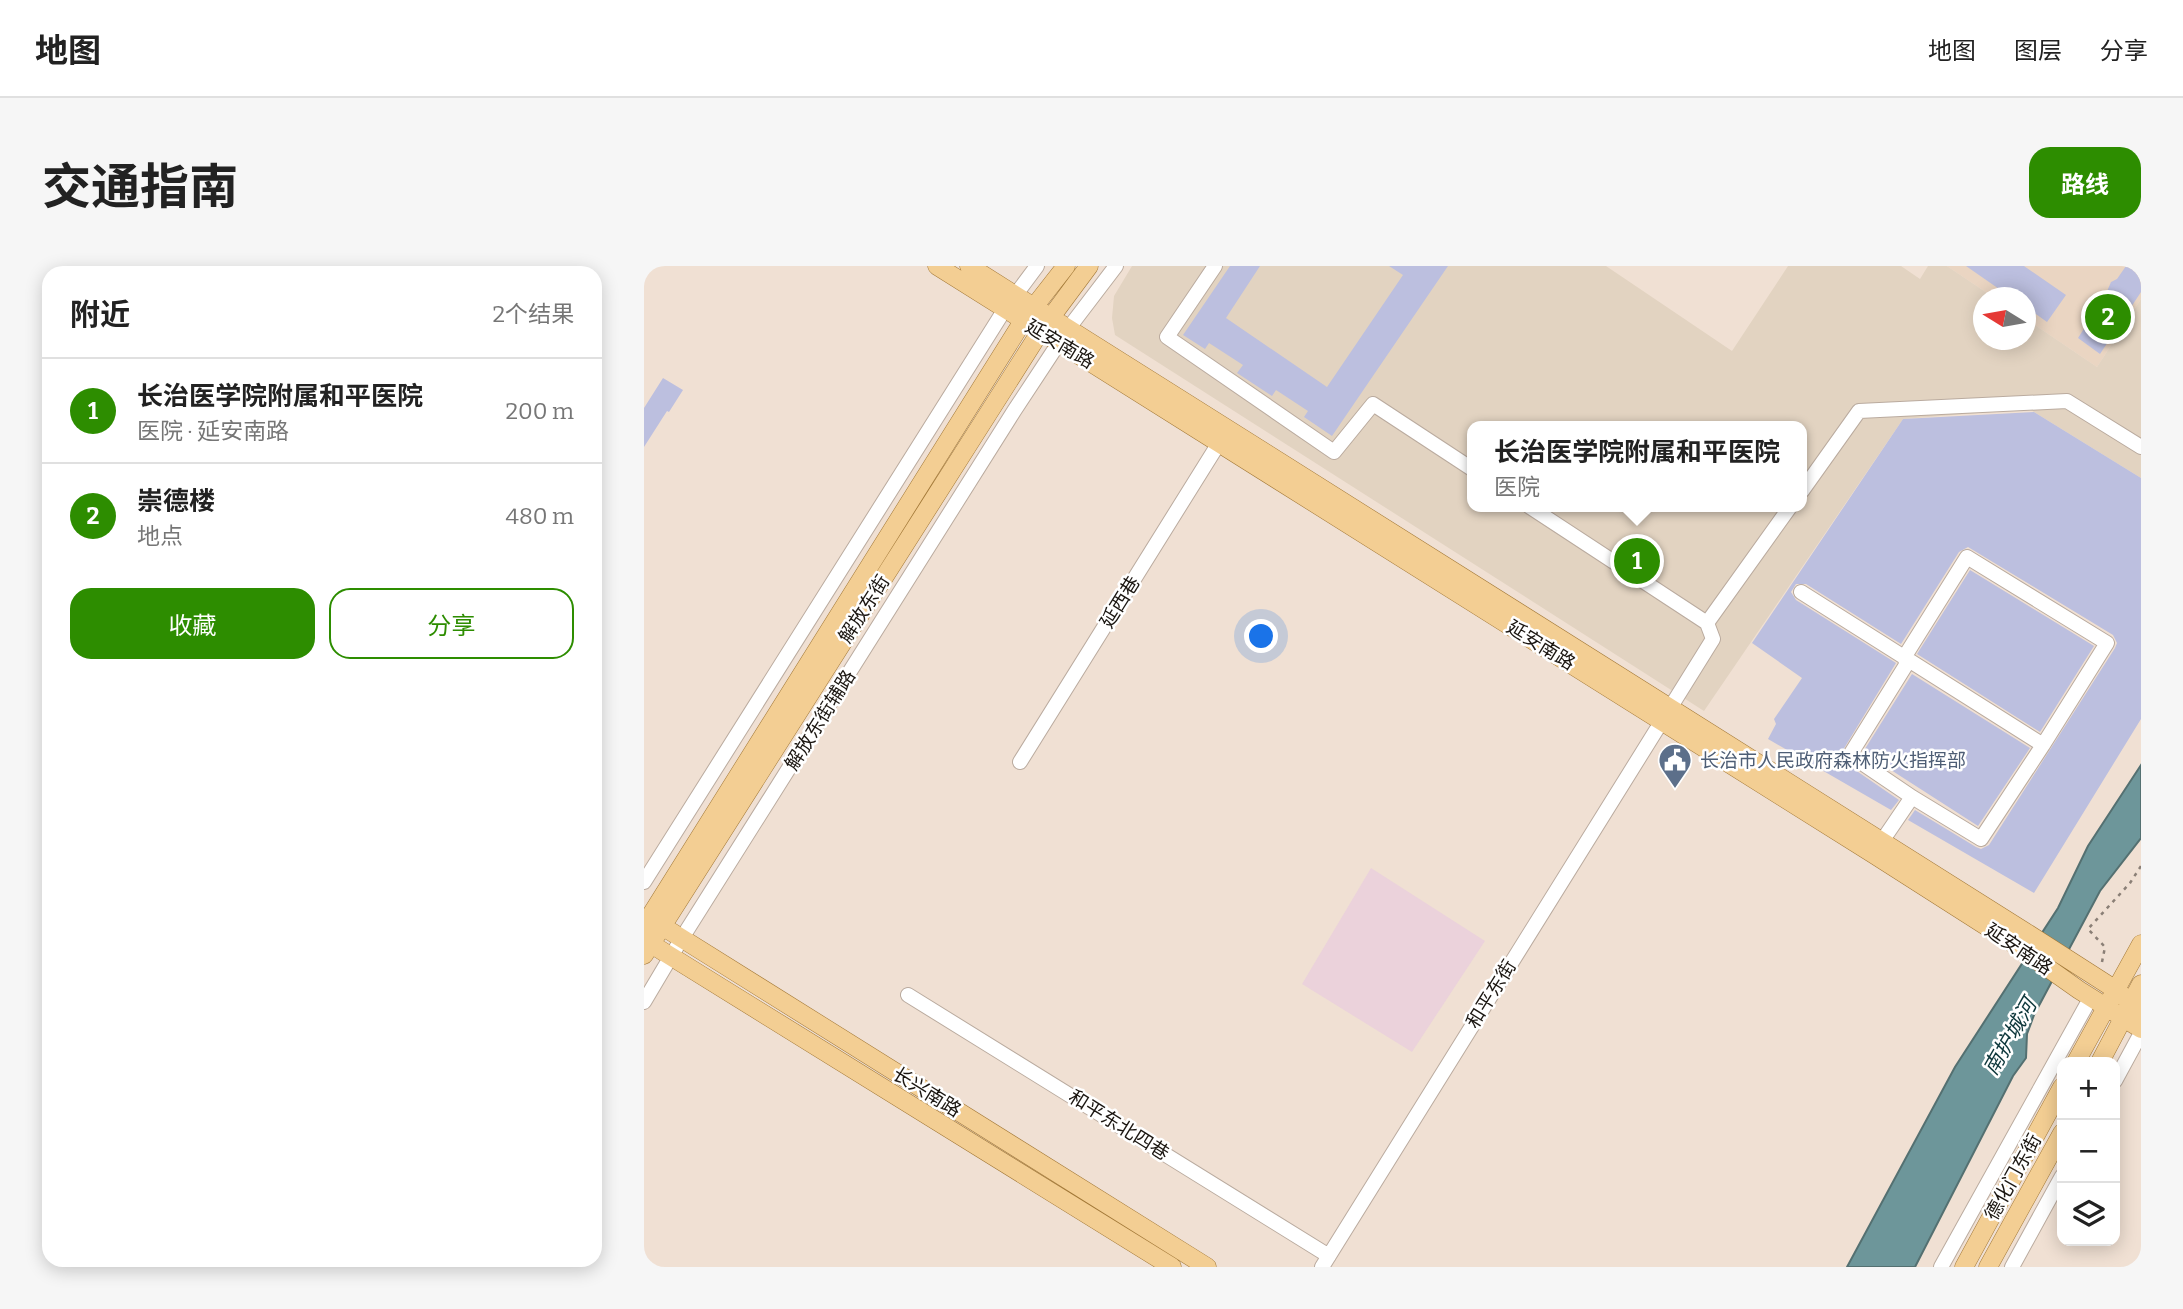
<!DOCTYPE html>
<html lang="zh">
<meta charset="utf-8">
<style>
:root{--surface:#fff;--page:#f6f6f6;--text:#222;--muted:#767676;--line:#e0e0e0;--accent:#2d8d00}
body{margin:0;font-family:Bitter,"Noto Sans SC",serif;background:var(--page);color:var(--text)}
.controls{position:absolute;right:21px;bottom:21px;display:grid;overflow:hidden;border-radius:14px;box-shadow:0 4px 18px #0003}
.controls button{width:63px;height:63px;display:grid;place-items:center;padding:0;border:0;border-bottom:2px solid var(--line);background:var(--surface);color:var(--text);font:35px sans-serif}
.compass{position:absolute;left:1329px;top:21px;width:63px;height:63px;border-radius:50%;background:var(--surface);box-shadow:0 4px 18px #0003;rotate:281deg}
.you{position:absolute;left:618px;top:371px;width:24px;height:24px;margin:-18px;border:5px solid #fff;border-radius:50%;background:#1a73e8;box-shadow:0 0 0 10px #1a73e833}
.badge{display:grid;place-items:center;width:46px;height:46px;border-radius:50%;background:var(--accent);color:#fff;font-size:23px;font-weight:700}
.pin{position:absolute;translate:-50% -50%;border:4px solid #fff;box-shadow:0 2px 7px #0006}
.popup{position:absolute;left:823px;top:155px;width:340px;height:91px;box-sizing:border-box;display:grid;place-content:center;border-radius:14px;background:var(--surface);filter:drop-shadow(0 2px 5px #0005);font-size:23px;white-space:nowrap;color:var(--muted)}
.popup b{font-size:26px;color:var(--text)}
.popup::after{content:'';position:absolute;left:50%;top:100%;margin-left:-14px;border:14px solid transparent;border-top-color:var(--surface)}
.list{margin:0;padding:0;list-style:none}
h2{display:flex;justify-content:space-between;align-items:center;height:91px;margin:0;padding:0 28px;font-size:30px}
h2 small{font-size:23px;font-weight:400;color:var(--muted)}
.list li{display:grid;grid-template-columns:46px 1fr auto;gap:21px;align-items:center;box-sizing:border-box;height:105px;padding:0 28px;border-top:2px solid var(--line)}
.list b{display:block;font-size:26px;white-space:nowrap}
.list p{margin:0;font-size:23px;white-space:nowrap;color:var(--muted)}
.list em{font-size:23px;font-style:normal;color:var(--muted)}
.actions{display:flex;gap:14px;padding:21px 28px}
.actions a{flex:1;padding:16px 0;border:2px solid var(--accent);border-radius:21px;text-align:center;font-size:24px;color:var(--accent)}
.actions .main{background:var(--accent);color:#fff}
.icon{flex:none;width:38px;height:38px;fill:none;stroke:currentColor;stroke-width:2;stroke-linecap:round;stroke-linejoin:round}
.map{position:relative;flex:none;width:1497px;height:1001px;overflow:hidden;border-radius:21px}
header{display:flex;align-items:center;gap:42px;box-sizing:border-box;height:98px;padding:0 35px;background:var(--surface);border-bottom:2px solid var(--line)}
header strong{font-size:33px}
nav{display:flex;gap:38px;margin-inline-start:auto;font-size:24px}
.intro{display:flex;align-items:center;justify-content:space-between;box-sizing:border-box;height:168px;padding:0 42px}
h1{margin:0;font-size:49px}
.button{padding:18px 32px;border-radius:21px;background:var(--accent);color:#fff;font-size:24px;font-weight:700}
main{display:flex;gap:42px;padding:0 42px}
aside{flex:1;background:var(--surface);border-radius:21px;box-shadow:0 4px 18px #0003}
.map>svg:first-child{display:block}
.commercial{fill:#ebd2db}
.built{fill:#ead5c2}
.medical{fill:#e2d3c1;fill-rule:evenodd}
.water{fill:#6d969a;stroke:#547071;stroke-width:2}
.building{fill:#bcbfdf}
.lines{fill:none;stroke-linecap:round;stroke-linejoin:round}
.minor-casing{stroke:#baab9f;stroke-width:16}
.major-casing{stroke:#a27837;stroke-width:19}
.path{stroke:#8a7f76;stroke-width:2.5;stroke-dasharray:3.5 5;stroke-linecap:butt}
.minor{stroke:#fff;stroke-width:14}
.major{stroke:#f3ce93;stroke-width:18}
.labels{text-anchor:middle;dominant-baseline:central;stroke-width:5;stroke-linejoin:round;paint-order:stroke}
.street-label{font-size:19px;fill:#1b1611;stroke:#fff}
.service-label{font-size:19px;fill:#4e5e75;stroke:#fff;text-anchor:start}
.water-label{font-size:21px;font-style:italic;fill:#0c363a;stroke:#fff}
</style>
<header>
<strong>地图</strong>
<nav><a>地图</a><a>图层</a><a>分享</a></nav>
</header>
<div class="intro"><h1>交通指南</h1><a class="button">路线</a></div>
<main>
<aside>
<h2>附近<small>2个结果</small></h2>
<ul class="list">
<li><span class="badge">1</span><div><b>长治医学院附属和平医院</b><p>医院 · 延安南路</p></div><em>200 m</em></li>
<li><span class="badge">2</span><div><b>崇德楼</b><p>地点</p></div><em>480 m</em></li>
</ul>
<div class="actions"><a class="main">收藏</a><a>分享</a></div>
</aside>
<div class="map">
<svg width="1497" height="1001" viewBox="0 0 1497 1001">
<rect width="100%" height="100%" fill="#f0e0d3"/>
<path class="commercial" d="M727 602 841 675 768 786 658 718Z"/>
<path class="built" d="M1303 0H1497V33L1453 101 1382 53 1381 32 1349 31Z"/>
<path class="medical" d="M488 0H962L1088 85 1144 0H1257L1276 13 1284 0H1303L1349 31 1339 32V74H1381L1382 53 1453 101 1497 33V212L1385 143 1259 153 1060 445 471 69 468 52 470 30ZM828 160H1158V241H828Z"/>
<path class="water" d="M1497 499V572L1456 625 1390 749 1383 768 1382 792 1369 810 1271 1001H1203L1311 801 1414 642 1444 580Z"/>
<path class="building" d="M586 0H616L582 52 683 121 759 9 745 0H804L688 170 660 151 664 145 632 124 628 130 593 107 599 99 565 77 561 83 539 69Z
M1322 0H1380L1422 29 1403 56 1382 41V32H1368Z
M1482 0H1497V26L1456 88 1434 72 1461 30 1467 16 1473 13Z
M19 112 39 124 25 146 23 145 0 181V142Z
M1390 146 1497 212V453L1390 627 1264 554 1271 544 1332 581 1337 583 1345 579 1471 382 1473 377 1469 369 1324 281 1315 286 1257 378 1162 318H1152L1147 326 1152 334 1252 397 1196 489 1201 497 1255 534 1247 544 1124 473 1132 458 1130 453 1158 412 1108 377 1259 153Z
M1326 304 1450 380 1396 466 1273 388Z
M1268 408 1386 482 1334 560 1219 486Z"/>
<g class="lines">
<defs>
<path id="minor" d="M571 0 523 71 690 186 729 138 828 203
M1158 225 1215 145 1423 135 1497 181
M886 241 1063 357 1146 241
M1157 326 1399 479
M376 496 575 177
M1232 584 1268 531 1337 573 1399 479 1463 377 1323 291 1261 390 1262 399 1206 489 1268 531
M0 616 361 43 393 0
M264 729 685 990
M0 736 38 672 370 145 424 63 472 0
M1471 815 1497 767
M678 1001 1069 373 1063 357
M1297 1001 1447 731
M1368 1001 1418 910"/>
<path id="major" d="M293 0 1229 588 1370 678 1435 724 1497 763
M325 0 1380 665 1472 724 1497 745
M0 660 379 55 422 0
M7 660H18L563 1001
M4 670 7 678 528 1001
M0 689 396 66 445 0
M1432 796 1497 678
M1456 796 1497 718
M1320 1001 1418 821
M1344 1001 1418 867"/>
</defs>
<use href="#minor" class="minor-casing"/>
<use href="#major" class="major-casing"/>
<path class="path" d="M1458 696 1461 681 1444 663 1486 617 1497 600"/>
<use href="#minor" class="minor"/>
<use href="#major" class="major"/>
</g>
<defs>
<symbol id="civic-pin" viewBox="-11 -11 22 30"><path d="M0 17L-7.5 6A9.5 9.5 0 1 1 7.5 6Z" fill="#5c6f8a" stroke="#fff"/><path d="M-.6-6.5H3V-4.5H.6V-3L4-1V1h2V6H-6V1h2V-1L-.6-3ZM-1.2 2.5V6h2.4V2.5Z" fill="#fff"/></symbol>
</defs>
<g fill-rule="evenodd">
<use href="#civic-pin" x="1012" y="475" width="38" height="52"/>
</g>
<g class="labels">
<g class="street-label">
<text transform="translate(416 78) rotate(31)">延安南路</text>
<text transform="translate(476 336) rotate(-58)">延西巷</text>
<text transform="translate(220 343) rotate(-57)">解放东街</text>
<text transform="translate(897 379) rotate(32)">延安南路</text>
<text transform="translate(176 454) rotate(-58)">解放东街辅路</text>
<text transform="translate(1375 683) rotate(34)">延安南路</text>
<text transform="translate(847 728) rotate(-58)">和平东街</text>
<text transform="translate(283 826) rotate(32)">长兴南路</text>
<text transform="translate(475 859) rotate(32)">和平东北四巷</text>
<text transform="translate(1369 911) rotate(-61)">德化门东街</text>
</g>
<g class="service-label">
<text x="1056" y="494">长治市人民政府森林防火指挥部</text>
</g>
<g class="water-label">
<text transform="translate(1366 771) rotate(-60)">南护城河</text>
</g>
</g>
</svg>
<div class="controls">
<button>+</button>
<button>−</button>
<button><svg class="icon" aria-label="layers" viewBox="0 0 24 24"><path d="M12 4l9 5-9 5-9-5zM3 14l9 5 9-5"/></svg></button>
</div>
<svg class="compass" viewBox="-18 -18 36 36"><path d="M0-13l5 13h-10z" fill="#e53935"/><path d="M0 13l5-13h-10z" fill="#767676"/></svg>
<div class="you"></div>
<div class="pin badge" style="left:993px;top:295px">1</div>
<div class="popup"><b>长治医学院附属和平医院</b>医院</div>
<div class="pin badge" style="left:1464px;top:51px">2</div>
</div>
</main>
